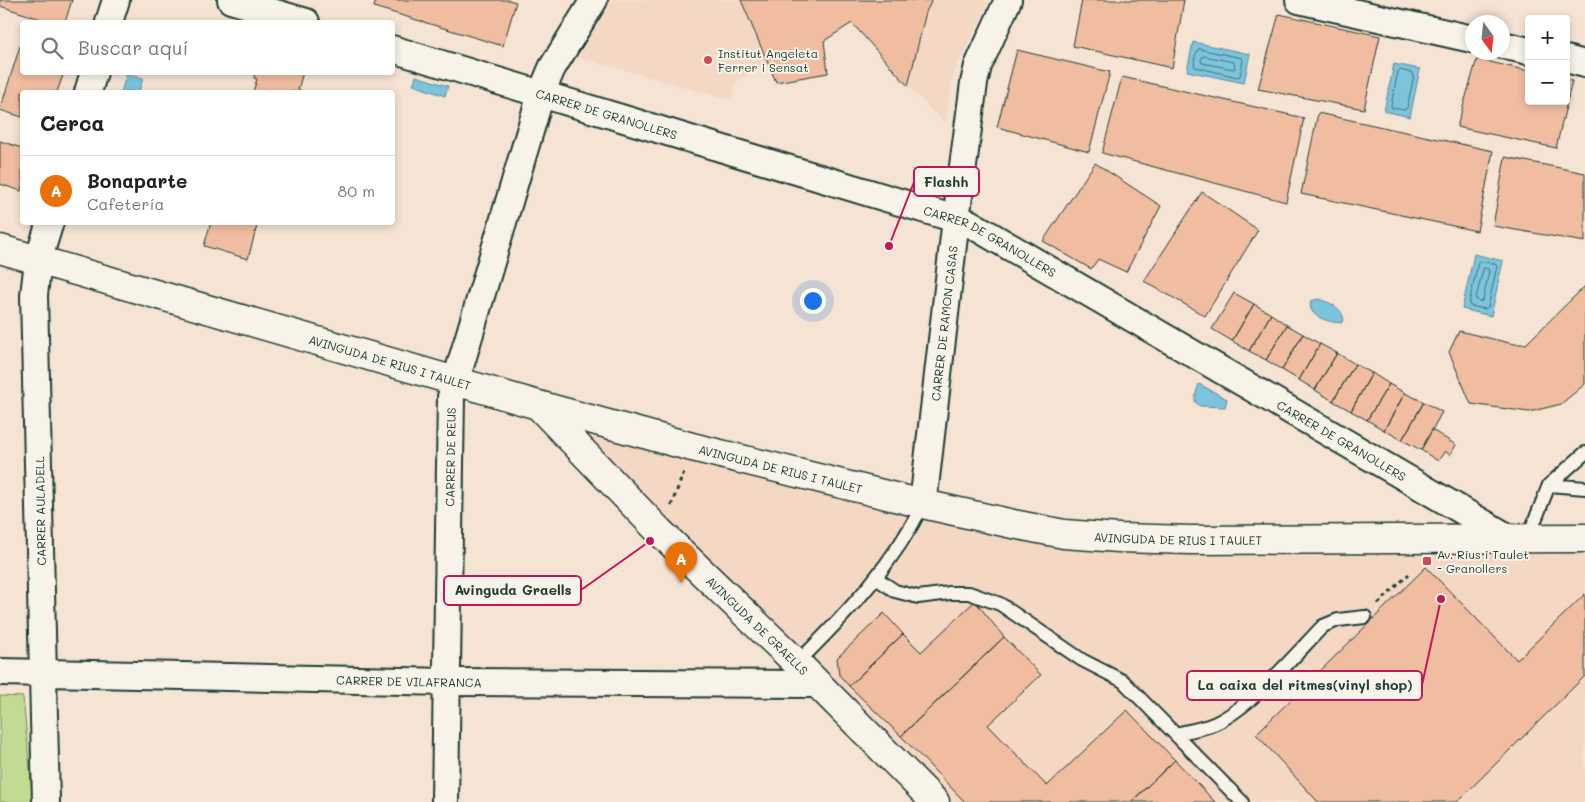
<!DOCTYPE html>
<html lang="es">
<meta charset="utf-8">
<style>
:root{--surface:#fff;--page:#f6f6f6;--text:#222;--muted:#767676;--line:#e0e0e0;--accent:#d93025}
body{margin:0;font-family:Mali,sans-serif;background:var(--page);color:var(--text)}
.controls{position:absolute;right:15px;top:15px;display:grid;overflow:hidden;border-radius:5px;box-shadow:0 2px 8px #0003}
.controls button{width:45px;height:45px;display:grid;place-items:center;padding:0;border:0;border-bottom:1px solid var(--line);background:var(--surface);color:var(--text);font:25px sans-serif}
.compass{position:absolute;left:1465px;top:15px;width:45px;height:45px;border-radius:50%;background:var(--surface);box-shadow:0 2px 8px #0003;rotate:165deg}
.you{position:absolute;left:812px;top:300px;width:18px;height:18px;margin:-12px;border:4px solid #fff;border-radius:50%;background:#1a73e8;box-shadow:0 0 0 8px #1a73e833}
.badge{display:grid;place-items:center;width:32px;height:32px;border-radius:50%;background:var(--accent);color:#fff;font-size:16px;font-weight:700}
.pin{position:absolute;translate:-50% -41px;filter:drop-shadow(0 1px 2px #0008)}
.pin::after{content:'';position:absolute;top:26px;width:18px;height:15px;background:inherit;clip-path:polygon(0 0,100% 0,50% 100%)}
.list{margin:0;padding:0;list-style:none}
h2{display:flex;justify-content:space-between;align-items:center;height:65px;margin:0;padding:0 20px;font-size:21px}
h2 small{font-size:16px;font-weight:400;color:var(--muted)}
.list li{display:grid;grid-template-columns:32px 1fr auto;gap:15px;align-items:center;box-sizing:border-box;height:70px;padding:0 20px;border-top:1px solid var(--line)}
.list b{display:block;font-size:19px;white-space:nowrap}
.list p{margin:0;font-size:16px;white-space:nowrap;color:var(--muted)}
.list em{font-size:16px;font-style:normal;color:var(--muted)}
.icon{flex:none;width:28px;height:28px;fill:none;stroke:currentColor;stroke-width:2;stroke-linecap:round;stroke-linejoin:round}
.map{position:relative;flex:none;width:1585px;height:802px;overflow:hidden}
.search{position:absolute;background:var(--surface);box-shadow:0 2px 8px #0003;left:20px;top:20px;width:375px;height:55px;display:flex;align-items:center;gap:12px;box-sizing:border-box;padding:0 18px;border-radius:5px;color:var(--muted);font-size:19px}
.panel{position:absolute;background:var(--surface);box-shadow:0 2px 8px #0003;left:20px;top:90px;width:375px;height:135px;border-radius:5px}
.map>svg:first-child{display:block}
.built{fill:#f4d8c4}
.green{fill:#c1db92;stroke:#708c63}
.water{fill:#7cc3dd;stroke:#578d99}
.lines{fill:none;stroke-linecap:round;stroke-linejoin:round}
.shore{stroke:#447378;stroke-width:1}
.building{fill:#f0bda1;stroke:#1f3d34}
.lane-casing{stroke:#1f3d34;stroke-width:16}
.street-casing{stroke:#1f3d34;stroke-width:30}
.secondary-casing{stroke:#1f3d34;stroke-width:31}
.path{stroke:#1f3d34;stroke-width:3;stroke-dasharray:4 4;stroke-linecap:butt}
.lane{stroke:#f7f3e8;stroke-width:12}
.street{stroke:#f7f3e8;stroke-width:26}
.secondary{stroke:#f7f3e8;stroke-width:28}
.poi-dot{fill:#d1495b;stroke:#f7f3e8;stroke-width:2}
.labels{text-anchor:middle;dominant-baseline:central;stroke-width:4;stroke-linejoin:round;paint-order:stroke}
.poi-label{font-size:12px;fill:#1f3d34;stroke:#f7f3e8;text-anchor:start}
.street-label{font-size:12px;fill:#1f3d34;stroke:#f7f3e8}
.leader{fill:none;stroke:#c2185b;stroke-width:2}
.callout-dot{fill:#c2185b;stroke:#f7f3e8;stroke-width:2}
.callout{fill:#f7f3e8;stroke:#c2185b;stroke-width:2}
.callout-label{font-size:14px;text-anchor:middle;font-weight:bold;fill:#1f3d34}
</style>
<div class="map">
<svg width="1585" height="802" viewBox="0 0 1585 802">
<rect width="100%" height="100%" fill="#f5e3d3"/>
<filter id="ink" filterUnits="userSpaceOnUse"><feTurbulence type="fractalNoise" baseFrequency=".02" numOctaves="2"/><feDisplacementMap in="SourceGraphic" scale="10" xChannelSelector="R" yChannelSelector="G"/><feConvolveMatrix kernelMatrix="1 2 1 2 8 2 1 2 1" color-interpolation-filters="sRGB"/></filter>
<g filter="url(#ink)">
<path class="built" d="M612 0H990L954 72 945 124 908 86 852 23 824 41 828 73 776 82 768 64 736 82 731 100 578 57Z
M538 405 1064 534 1585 538V802H935Z"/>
<path class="green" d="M0 696 23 697 33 802H0Z"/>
<path class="water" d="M1193 42 1250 54 1244 83 1187 71Z
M1394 64 1420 69 1410 117 1384 111Z
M127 73 143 78 139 92H121Z
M416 76 448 86 445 96 413 85Z
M1474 254 1503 261 1491 316 1462 309Z
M1318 299C1329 302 1342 307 1344 320L1341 323C1329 322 1306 317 1311 301Z
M1199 384 1227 399 1225 407 1200 406 1195 402V396Z"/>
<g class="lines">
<path class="shore" d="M1199 49 1242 58 1243 60 1240 76 1237 77 1195 67C1193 63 1195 52 1199 49Z
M1204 56 1234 62 1235 68 1233 69 1202 63 1201 60Z
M1400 70 1412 73 1414 75 1407 108 1404 110 1392 108 1391 105 1398 72Z
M1480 261 1495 264 1497 266 1488 307 1485 309 1470 306 1469 304 1478 263Z
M1484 268 1488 269 1489 271 1483 300 1480 302 1476 299Z"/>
</g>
<path class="building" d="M0 0H72L65 22H50L0 6Z
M376 0H509L516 2 503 46 374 7Z
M741 0H932L926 12 908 86 852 23 824 41 828 73 776 82Z
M1082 0H1184L1172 68 1073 46Z
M1279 14 1380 36 1364 109 1258 89Z
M20 46 22 47V72H64L57 92H22V117L0 110Z
M1017 50 1110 72 1089 152 997 127Z
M1477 59 1529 71V101H1566V80L1572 81 1556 148 1457 127Z
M255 72H303L298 90H300L299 92H253L257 79 254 78Z
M1122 77 1304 118 1286 202 1102 153Z
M1318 113 1493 151 1477 231 1301 194Z
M0 141 22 148V185L21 191 0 184Z
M1505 157 1585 173V242L1493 226Z
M1095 163 1161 206 1126 272 1098 259 1091 269 1043 241Z
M1202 192 1258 230 1205 316 1144 281Z
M211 222H258L248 259 204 246Z
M1585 286V384L1561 404 1529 412 1471 404 1449 352 1459 331 1514 344H1526Z
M1234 293 1254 304 1232 341 1212 329Z
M1254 304 1271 314 1249 351 1232 341Z
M1271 314 1287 325 1266 360 1249 351Z
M1287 325 1303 334 1282 370 1266 360Z
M1303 334 1320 344 1299 380 1282 370Z
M1320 344 1337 353 1315 390 1299 380Z
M1337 353 1355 364 1333 401 1315 390Z
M1355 364 1372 373 1351 411 1333 401Z
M1372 373 1389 384 1367 420 1351 411Z
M1389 384 1405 393 1384 430 1367 420Z
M1405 393 1424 402 1402 440 1384 430Z
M1424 402 1442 412 1421 450 1402 440Z
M1432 430 1456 445 1450 455 1445 451 1438 461 1421 450Z
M1426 567 1517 660 1585 594V676L1457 802H1318L1256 734Z
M975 601 1004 637 901 736 849 686 903 634 921 652Z
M884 613 903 634 849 686 839 675 837 658Z
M1004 637 1041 675 988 725 1047 786 1127 710 1175 760 1131 802H965L901 736Z
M1175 760 1215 802H1131Z"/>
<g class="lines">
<defs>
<path id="lane" d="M1549 485 1585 488
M1528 538 1549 485 1585 453
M876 578 895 591 918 597 950 593H969L1000 604 1082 660 1123 681 1175 734
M800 666 804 656C850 610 894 563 923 504
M1242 802 1175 734C1188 731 1203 729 1216 723 1253 705 1294 656 1323 626L1338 620 1365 617"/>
<g id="street">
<path d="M231 0 306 22"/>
<path d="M1299 0 1472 39"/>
<path d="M109 22 116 0"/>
<path d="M1502 45 1529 51"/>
<path id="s1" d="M392 49 969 223 1509 538"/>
<path d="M1566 59 1585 64"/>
<path d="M88 92 94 72"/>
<path id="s2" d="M923 504 956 219 974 83 978 66 1008 0"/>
<path id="s3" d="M0 672 447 682 817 684"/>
<path d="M46 802 34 295 38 261 50 222"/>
<path id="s4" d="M445 802 451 397 541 94 552 68 594 0"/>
</g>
<g id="secondary">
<path id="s5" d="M0 249 538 405 692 447 923 504 1013 524 1064 534 1119 538 1191 540 1585 538"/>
<path id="s6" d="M538 405 659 531 800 666 935 802"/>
</g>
</defs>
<use href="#lane" class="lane-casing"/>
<use href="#street" class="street-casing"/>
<use href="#secondary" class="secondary-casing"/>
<path class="path" d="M671 506 684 472
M1378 604 1409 574"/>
<use href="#lane" class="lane"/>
<use href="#street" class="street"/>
<use href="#secondary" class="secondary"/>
</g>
</g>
<g class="poi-dot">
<circle cx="708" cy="60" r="5"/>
<rect x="1422" y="556" width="10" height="10" rx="2.5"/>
</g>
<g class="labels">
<g class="poi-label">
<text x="718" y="53">Institut Angeleta<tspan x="718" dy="14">Ferrer i Sensat</tspan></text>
<text x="1437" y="554">Av. Rius i Taulet<tspan x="1437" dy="14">- Granollers</tspan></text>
</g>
<g class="street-label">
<text stroke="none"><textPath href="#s1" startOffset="224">CARRER DE GRANOLLERS</textPath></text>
<text stroke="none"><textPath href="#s1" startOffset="629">CARRER DE GRANOLLERS</textPath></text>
<text stroke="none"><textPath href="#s2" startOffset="182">CARRER DE RAMON CASAS</textPath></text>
<text stroke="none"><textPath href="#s5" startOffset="406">AVINGUDA DE RIUS I TAULET</textPath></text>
<text stroke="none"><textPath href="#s1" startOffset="1034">CARRER DE GRANOLLERS</textPath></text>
<text stroke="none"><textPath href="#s4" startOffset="345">CARRER DE REUS</textPath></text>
<text stroke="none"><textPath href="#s5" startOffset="811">AVINGUDA DE RIUS I TAULET</textPath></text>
<text transform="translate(40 511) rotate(-91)">CARRER AULADELL</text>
<text stroke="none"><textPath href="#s5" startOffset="1216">AVINGUDA DE RIUS I TAULET</textPath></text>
<text stroke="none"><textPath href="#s6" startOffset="311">AVINGUDA DE GRAELLS</textPath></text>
<text stroke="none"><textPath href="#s3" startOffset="409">CARRER DE VILAFRANCA</textPath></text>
</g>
</g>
<path class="leader" d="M889 246L914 182M650 541L581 590M1441 599L1422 685"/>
<g class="callout-dot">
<circle cx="889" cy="246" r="5"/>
<circle cx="650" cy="541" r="5"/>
<circle cx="1441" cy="599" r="5"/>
</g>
<g class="callout">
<rect x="914" y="167" width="65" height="29" rx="5"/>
<rect x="444" y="576" width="137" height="29" rx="5"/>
<rect x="1187" y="671" width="235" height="29" rx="5"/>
</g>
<g class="callout-label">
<text x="946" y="187">Flashh</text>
<text x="513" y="595">Avinguda Graells</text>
<text x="1305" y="690">La caixa del ritmes(vinyl shop)</text>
</g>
</svg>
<div class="controls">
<button>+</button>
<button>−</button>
</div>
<svg class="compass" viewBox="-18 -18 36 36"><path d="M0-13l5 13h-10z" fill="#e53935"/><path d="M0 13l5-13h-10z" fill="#767676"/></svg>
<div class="you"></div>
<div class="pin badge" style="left:681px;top:583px;background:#e8710a">A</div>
<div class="search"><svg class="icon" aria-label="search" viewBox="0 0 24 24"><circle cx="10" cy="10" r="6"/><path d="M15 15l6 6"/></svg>Buscar aquí</div>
<section class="panel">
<h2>Cerca<small></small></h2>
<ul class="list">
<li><span class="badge" style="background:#e8710a">A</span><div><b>Bonaparte</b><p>Cafetería</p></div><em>80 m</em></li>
</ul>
</section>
</div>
